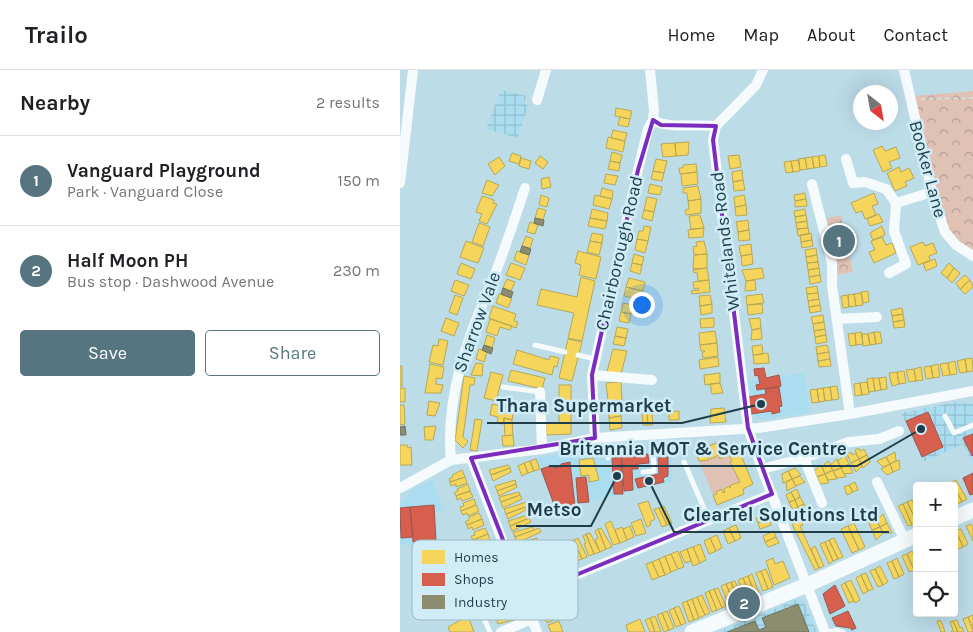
<!DOCTYPE html>
<meta charset="utf-8">
<style>
:root{--surface:#fff;--page:#f2f2f2;--text:#202124;--muted:#757577;--line:#e0e0e0;--accent:#567581}
body{margin:0;font-family:Karla,sans-serif;background:var(--page);color:var(--text)}
.controls{position:absolute;right:15px;bottom:15px;display:grid;overflow:hidden;border-radius:5px;box-shadow:0 5px 20px #0002}
.controls button{width:45px;height:45px;display:grid;place-items:center;padding:0;border:0;border-bottom:1px solid var(--line);background:var(--surface);color:var(--text);font:25px sans-serif}
.compass{position:absolute;left:453px;top:15px;width:45px;height:45px;border-radius:50%;background:var(--surface);box-shadow:0 5px 20px #0002;rotate:149deg}
.you{position:absolute;left:241px;top:234px;width:18px;height:18px;margin:-12px;border:4px solid #fff;border-radius:50%;background:#1a73e8;box-shadow:0 0 0 8px #1a73e833}
.badge{display:grid;place-items:center;width:32px;height:32px;border-radius:50%;background:var(--accent);color:#fff;font-size:16px;font-weight:700}
.pin{position:absolute;translate:-50% -50%;border:2px solid #fff;box-shadow:0 1px 5px #0006}
.list{margin:0;padding:0;list-style:none}
h2{display:flex;justify-content:space-between;align-items:center;height:65px;margin:0;padding:0 20px;font-size:21px}
h2 small{font-size:16px;font-weight:400;color:var(--muted)}
.list li{display:grid;grid-template-columns:32px 1fr auto;gap:15px;align-items:center;box-sizing:border-box;height:90px;padding:0 20px;border-top:1px solid var(--line)}
.list b{display:block;font-size:19px;white-space:nowrap}
.list p{margin:0;font-size:16px;white-space:nowrap;color:var(--muted)}
.list em{font-size:16px;font-style:normal;color:var(--muted)}
.actions{display:flex;gap:10px;padding:15px 20px}
.actions a{flex:1;padding:11px 0;border:1px solid var(--accent);border-radius:5px;text-align:center;font-size:18px;color:var(--accent)}
.actions .main{background:var(--accent);color:#fff}
.icon{flex:none;width:28px;height:28px;fill:none;stroke:currentColor;stroke-width:2;stroke-linecap:round;stroke-linejoin:round}
.map{position:relative;flex:none;width:573px;height:562px;overflow:hidden}
header{display:flex;align-items:center;gap:30px;box-sizing:border-box;height:70px;padding:0 25px;background:var(--surface);border-bottom:1px solid var(--line)}
header strong{font-size:24px}
nav{display:flex;gap:28px;margin-inline-start:auto;font-size:18px}
main{display:flex}
aside{flex:1;background:var(--surface)}
.map>svg:first-child{display:block}
.built{fill:#abddf0}
.industrial{fill:url(#industrial-grid)}
.park{fill:url(#park-crowns)}
.garden{fill:#dfc2b4}
.homes{fill:#f6d55c;stroke:#b6a856}
.shops{fill:#d6604d;stroke:#9f564c}
.industry{fill:#8c8c6e;stroke:#6b7563}
.lines{fill:none;stroke-linecap:round;stroke-linejoin:round}
.path{stroke:#d1dce0;stroke-width:2;stroke-dasharray:4 4;stroke-linecap:butt}
.lane{stroke:#f5fafc;stroke-width:5}
.street{stroke:#f5fafc;stroke-width:10}
.secondary{stroke:#f5fafc;stroke-width:15}
.marked{fill:none;stroke:#7b2cbf;stroke-width:4;stroke-linejoin:round}
.labels{text-anchor:middle;dominant-baseline:central;stroke-width:5;stroke-linejoin:round;paint-order:stroke}
.street-label{font-size:18px;fill:#1f3e49;stroke:#d0ecf7}
.key{fill:#d0ecf7;stroke:#9bb8c3;stroke-width:1}
.key-label{font-size:14px;fill:#1f3e49}
.leader{fill:none;stroke:#1f3e49;stroke-width:2}
.callout-dot{fill:#1f3e49;stroke:#d0ecf7;stroke-width:2}
.callout-label{font-size:19px;text-anchor:middle;font-weight:bold;fill:#1f3e49;stroke:#d0ecf7;stroke-width:5;stroke-linejoin:round;paint-order:stroke}
</style>
<header>
<strong>Trailo</strong>
<nav><a>Home</a><a>Map</a><a>About</a><a>Contact</a></nav>
</header>
<main>
<aside>
<h2>Nearby<small>2 results</small></h2>
<ul class="list">
<li><span class="badge">1</span><div><b>Vanguard Playground</b><p>Park · Vanguard Close</p></div><em>150 m</em></li>
<li><span class="badge">2</span><div><b>Half Moon PH</b><p>Bus stop · Dashwood Avenue</p></div><em>230 m</em></li>
</ul>
<div class="actions"><a class="main">Save</a><a>Share</a></div>
</aside>
<div class="map">
<svg width="573" height="562" viewBox="0 0 573 562">
<defs>
<pattern id="industrial-grid" width="8" height="8" patternUnits="userSpaceOnUse" patternTransform="scale(1.25)"><rect width="8" height="8" fill="#abddf0"/><path d="M0 4h8M4 0v8" fill="none" stroke="#93bfcf"/></pattern>
<pattern id="park-crowns" width="20" height="18" patternUnits="userSpaceOnUse" patternTransform="scale(1.25)"><rect width="20" height="18" fill="#dfc2b4"/><path d="M2 6a3 3 0 1 1 6 0M12 15a3 3 0 1 1 6 0" fill="none" stroke="#b49f94"/></pattern>
</defs>
<rect width="100%" height="100%" fill="#bcdce8"/>
<path class="built" d="M404 303 410 343 361 350 351 344 348 310Z
M272 374V412L155 440 135 387Z
M32 410 44 439 34 444 38 474 0 475V434L14 418Z
M435 513 458 560 454 562H435L430 548 422 525 425 519Z"/>
<path class="industrial" d="M101 20 126 26 124 34 128 35 118 68 86 59Z
M556 332 573 334V394L563 374 523 392 501 343Z
M400 528 403 530 417 562H318Z"/>
<path class="park" d="M573 21V182L556 171 541 145 514 26Z
M441 145 453 202 438 205 427 148Z"/>
<path class="garden" d="M318 383 320 388 329 385 332 391 330 393 340 412 332 415 330 418 329 416 324 418 325 422 323 423 321 420 313 425 299 391 308 390 307 386 310 385 311 389 316 386Z"/>
<path class="homes" d="M216 38 232 41 230 49 215 46Z
M220 47 230 49 228 57 218 55Z
M213 60 227 63 225 71 211 68Z
M208 67 225 71 223 82 206 78Z
M289 72 288 85 276 86 275 73Z
M275 73 276 86 263 87 261 74Z
M482 76 485 81 496 77 500 88 489 92 492 98 483 102 473 80Z
M212 82 222 85 220 93 210 91Z
M112 83 121 86 119 94 109 91Z
M339 85 341 97 330 99 328 86Z
M425 85 427 96 420 97 419 86Z
M140 86 148 92 143 99 135 93Z
M419 86 420 97 414 98 412 87Z
M99 87 105 96 95 105 88 94Z
M412 87 414 98 407 99 405 88Z
M121 88 131 91 129 99 119 96Z
M405 88 407 99 400 100 398 89Z
M256 89 267 91 264 103 253 101Z
M399 90 400 101 393 102 391 91Z
M210 91 220 93 219 101 208 99Z
M391 91 393 102 386 103 384 92Z
M296 94 297 102 280 104 279 98H283V95Z
M499 97 501 102 509 98 514 108 505 112 507 116 495 121 487 103Z
M342 100 343 110 333 112 332 102Z
M253 101 264 103 262 111 251 109Z
M297 102 298 114 282 116 281 104Z
M206 104 218 106 215 115 204 113Z
M149 107 151 117 142 119 141 109Z
M87 110 99 115 92 126 82 123Z
M343 110 345 120 334 121 333 112Z
M250 114 262 117 260 125 248 123Z
M298 116 301 129 288 131 287 123H283V118Z
M202 118 213 121 212 129 200 126Z
M405 123 406 129 395 131 394 125Z
M474 123 478 134 472 136 476 145 465 149 462 141 456 143 451 133Z
M141 125 149 128 147 137 139 135Z
M195 125 212 129 209 139 193 135Z
M344 125 346 135 335 137 334 127Z
M82 126 94 130 93 133 97 134 87 154 79 151 82 144 76 142Z
M247 127 257 129 254 142 244 140Z
M301 129V143L286 145 285 140 289 139 288 131Z
M406 129 407 136 395 137V131Z
M346 135 347 145 336 146 335 137Z
M138 138 146 140 143 150 135 148Z
M192 139 208 143 207 151 190 148Z
M405 139 406 145 395 147 394 141Z
M244 140 254 142 252 151 242 148Z
M479 144 483 152 470 156 467 149Z
M300 145 304 158 291 159 289 146Z
M406 145 407 151 396 153 395 147Z
M190 148 207 151 205 159 188 156Z
M348 150 349 160 338 162 336 152Z
M407 151 408 158 397 159 396 153Z
M130 152 138 155 135 164 127 162Z
M79 153 90 157 83 176 72 172Z
M244 156 251 157 248 171 237 169 239 161H243Z
M482 156 485 165 473 170 470 163Z
M304 158 303 167 289 168 288 160Z
M408 158 409 164 398 166 397 159Z
M349 160 350 170 339 171 338 162Z
M192 163 203 165 202 173 190 171Z
M411 163 412 170 401 172 400 165Z
M126 166 133 169 130 178 122 176Z
M482 167 486 175 492 173 496 183 474 193 469 182 475 180 471 171Z
M237 169 248 171 245 183 235 180Z
M412 170 413 176 402 178 401 172Z
M66 171 84 178 78 193 60 187Z
M190 171 202 173 199 185 187 182Z
M304 171 307 184 294 185 293 177 297 176 296 172Z
M523 172 525 176 533 173 537 183 529 186 530 191 518 195 510 177Z
M351 174 352 184 341 186 339 176Z
M416 178 417 185 406 187 405 180Z
M117 181 129 185 126 195 114 190Z
M178 181 201 187 196 209 179 205 181 195 175 193Z
M234 184 244 187 242 195 232 193Z
M307 184V198L293 199 294 185Z
M352 184 353 194 342 196 341 186Z
M417 185 418 192 407 193 406 187Z
M535 189 537 196 526 201 523 193Z
M418 192 419 198 408 200 407 193Z
M61 193 75 199 71 209 57 204Z
M111 193 125 198 120 210 106 205Z
M232 193 242 195 240 204 230 201Z
M549 193 554 198 547 208 541 203Z
M307 198 309 210 298 211 297 202 294 203 293 200Z
M362 198 364 208 346 211 342 200Z
M419 198 420 205 409 207 408 200Z
M554 198 560 203 552 213 547 208Z
M420 205 421 212 410 214 409 207Z
M565 205 570 210 560 219 556 213Z
M181 207 195 211 182 271 168 268 174 243 137 235 141 219 177 227Z
M229 208 245 212 243 221 226 217Z
M107 209 115 212 111 221 103 218Z
M55 210 69 215 64 226 51 221Z
M309 210 310 222 292 224 291 221 299 220 298 218 294 219 293 212Z
M355 210 356 220 345 221 346 211Z
M570 210 573 217 565 224 560 219Z
M417 216 418 223 407 224 406 218Z
M226 217 243 221 241 230 224 226Z
M468 221 469 232 463 233 461 222Z
M418 223 419 229 408 231 407 224Z
M461 223 463 235 456 236 454 224Z
M99 224 112 228 108 238 96 233Z
M362 224 364 233 347 235 346 226Z
M454 224 456 236 449 237 448 225Z
M55 225 63 228 57 245 49 242Z
M310 225 312 234 300 236 299 226Z
M448 225 449 237 443 238 441 226Z
M419 229 420 235 409 237 408 231Z
M223 233 233 235 231 244 221 242Z
M312 234V243L301 245 300 236Z
M362 234 363 243 348 245 347 235Z
M420 235 421 241 410 243 409 237Z
M93 236 116 244 114 251 118 252 116 258 89 248Z
M502 238 503 244 492 246 491 240Z
M221 242 231 244 229 253 219 251Z
M503 244 504 250 493 252 492 246Z
M423 245 424 252 413 254 411 247Z
M46 248 59 253 54 266 41 261Z
M314 248V257L301 258 300 249Z
M360 248 361 258 352 260 349 249Z
M90 249 112 256 110 260 100 257 97 266 86 262Z
M504 250 505 257 494 258 493 252Z
M424 252 425 259 414 261 413 254Z
M217 257 228 259 226 268 215 266Z
M361 258 362 269 351 270 352 260Z
M425 259 426 265 415 267 414 261Z
M315 261 317 273 300 275 299 263Z
M461 262 463 274 456 275 455 263Z
M474 262H480L482 273 476 274Z
M474 262 476 274 470 275 468 264Z
M455 263 456 275 450 276 448 264Z
M462 264H468L470 275 463 276Z
M87 265 95 268 92 278 84 275Z
M426 265 427 272 416 274 415 267Z
M215 266 226 268 224 276 213 274Z
M39 269 48 271 43 295 29 292 33 275 38 276Z
M168 269 182 272 172 311 159 308Z
M317 273 318 286 303 288 302 283 305 281H301L300 275Z
M362 275 363 284 353 285 352 276Z
M427 275 429 282 417 284 416 277Z
M79 279 87 282 84 292 76 289Z
M213 279 227 281 221 304 207 302Z
M117 280 149 290 150 286 159 288 157 297 154 296 152 305 113 294Z
M429 282 430 289 418 291 417 284Z
M368 283 369 293 354 294 353 285Z
M318 287 319 296 300 299 299 290Z
M572 288 573 301 567 302 565 289Z
M430 289 431 296 419 297 418 291Z
M565 289 567 302 560 303 557 291Z
M555 291 557 304 550 305 548 293Z
M76 293 83 294 82 306 71 305Z
M548 293 550 305 543 306 540 294Z
M30 294 44 297 42 309 36 308V314L43 315 41 323H25Z
M538 294 540 307 533 308 531 296Z
M0 296H2V316H0Z
M531 296 533 308 526 309 524 297Z
M521 297 523 310 516 311 514 299Z
M514 299 516 311 509 312 506 300Z
M111 300 145 308 142 319 108 311Z
M504 301 506 313 499 314 497 302Z
M91 302 103 305 96 331 84 328Z
M497 302 499 314 492 316 489 303Z
M320 303V313L305 315 304 305Z
M64 306 75 308 74 315H70L63 367 68 371 63 378 55 370Z
M486 307 487 319 481 320 479 308Z
M473 308H479L481 320 475 321Z
M473 308 475 321 469 322 467 309Z
M221 312 222 330 208 331 206 313Z
M467 312 469 324 462 325 460 313Z
M320 313 323 323 312 324 310 314Z
M460 313 462 325 455 326 454 314Z
M159 315H171V364L146 365V353H159Z
M437 316 439 329 432 330 430 317Z
M430 317 432 330 425 331 423 318Z
M0 318H5V332H0Z
M423 318 425 331 419 332 417 319Z
M417 319 419 332 412 333 410 320Z
M29 331 40 333 35 346 27 345Z
M92 334 114 339 112 350 104 348 103 354 97 353 98 347 90 345Z
M0 335H4L5 354 0 355Z
M220 337 221 346 209 348 208 339Z
M324 338 326 352 310 353 311 339Z
M279 341V350H269V342Z
M247 342 248 355H243L242 343Z
M247 342H252L253 355H248Z
M221 346 222 358 210 360 209 348Z
M104 348 112 350 113 365 105 366Z
M75 349 82 350 77 381 70 380Z
M36 356 33 370H25L24 357Z
M113 365 114 376H103L102 366Z
M316 373 318 376 323 373 325 378 336 373 353 414 343 419 344 424 317 435 313 425 317 424 316 422 321 419 323 423 325 422 324 419 329 416 330 418 331 415 340 412 330 392 332 391 329 385 320 389 318 383 317 386 311 389 310 385 307 386 309 390 299 391 295 382Z
M0 375H7L8 378 11 377 12 395H0Z
M459 378 460 381 464 379 467 385 459 389 455 380Z
M451 382 452 385 456 383 459 389 451 393 447 384Z
M495 382 496 391 490 394 486 387Z
M445 385 449 394 441 398 438 391Z
M467 385 470 392 463 398 459 389Z
M486 387 490 394 483 397 477 391Z
M193 388 199 410 189 412V405L181 406 179 390Z
M136 389 140 399 134 401 130 391Z
M437 389 441 398 433 401 430 395Z
M459 389 462 396 456 402 451 393Z
M499 390 500 399 493 402 490 394Z
M130 391 134 401 128 403 124 393Z
M428 391 433 400 425 404 422 397Z
M124 393 128 403 122 406 118 396Z
M449 394 453 403 444 404 441 398Z
M490 394 493 402 487 405 481 399Z
M108 395 110 398 91 405 89 400Z
M421 395 425 404 417 407 414 401Z
M110 398 111 402 93 411 91 405Z
M395 398 401 405 392 409 388 401Z
M441 398 446 407 437 408 433 401Z
M62 400 65 407 50 412 49 409 53 407 52 405Z
M433 400 437 409 428 410 425 404Z
M388 401 392 409 383 413 382 404Z
M425 404 429 413 420 414 417 407Z
M399 406 405 412 396 416 392 409Z
M65 407 67 413 56 417V414L51 416 50 412Z
M392 409 396 416 387 421 386 412Z
M115 410 116 414 97 421 95 416Z
M556 410 567 429 562 432 552 412Z
M455 412 458 420 453 422 449 415Z
M68 414 70 421 56 426 54 423 58 421 57 419Z
M116 414 117 417 99 426 97 421Z
M449 415 453 422 447 425 444 417Z
M554 415 562 432 556 434 554 430Z
M397 419 400 427 395 430 391 422Z
M70 421 73 427 62 431 61 428 57 430 56 426Z
M119 422 120 425 101 432 99 427Z
M391 422 395 430 389 432 386 425Z
M120 425 122 429 103 438 101 432Z
M400 427 404 434 398 437 395 430Z
M74 429 76 435 61 441 60 437 64 436 63 433Z
M395 430 398 437 393 440 389 432Z
M512 430 517 441V452L507 432Z
M130 431 131 435 106 444 104 439Z
M248 431 255 449 250 452 251 455 247 457 238 434Z
M507 432 517 452 512 455 503 434Z
M404 434 407 442 402 444 398 437Z
M503 434 512 455 508 456 498 436Z
M76 435 79 441 68 446 67 443 63 445 61 441Z
M264 436 272 453 267 455 259 438Z
M125 437 126 440 108 449 106 444Z
M398 437 402 444 396 447 393 440Z
M259 438 267 455 262 457 254 439Z
M79 443 82 449 67 455 65 452 69 450V447Z
M367 443 369 449 358 453 356 448Z
M483 444 487 453 480 457 477 450Z
M128 445 129 448 110 456 108 451Z
M129 448 131 452 112 461 110 456Z
M82 449 84 455 73 460 72 457 68 459 67 455Z
M241 449 246 463 236 466 231 453Z
M369 449 371 455 360 459 358 453Z
M401 450 403 455 400 456 419 498 415 500 392 454Z
M472 450 473 452 477 450 480 457 472 460 468 451Z
M211 451 220 473 213 475 205 454Z
M454 453 465 477 459 480 448 456Z
M487 453 492 463H483L480 457Z
M571 454 573 457V471L566 456Z
M336 455 341 468 335 471 329 458Z
M230 456 234 467 227 470 223 459Z
M448 456 459 480 452 483 441 459Z
M133 457 134 460 115 467 113 462Z
M222 457 227 470 220 473 215 460Z
M480 457 483 463 476 470 472 460Z
M85 458 88 464 73 470 71 466 75 465 74 462Z
M139 458 141 462 117 473 115 467Z
M201 458 212 477 206 479 198 459Z
M329 458 335 471 328 474 323 461Z
M198 459 206 479 200 482 195 470 198 468 195 461Z
M561 459 568 474 563 477 556 461Z
M374 461 376 467 365 472 363 466Z
M556 461 563 477 558 479 554 471Z
M190 463 200 482 194 484 186 464Z
M88 464 90 470 79 474 78 472 74 473 73 470Z
M186 464 194 484 189 486 184 474 186 473 183 466Z
M317 465 322 478 316 481 310 468Z
M376 467 379 473 368 477 365 472Z
M137 468 138 472 120 479 118 474Z
M178 468 187 487 182 489 174 470Z
M310 468 316 481 309 484 304 471Z
M434 468 443 487 438 489 429 470Z
M174 470 182 489 177 491 171 471Z
M429 470 438 489 433 491 425 472Z
M425 472 433 491 429 494 420 474Z
M300 474 306 490 300 493 293 477Z
M415 476 424 496 419 498 411 479Z
M293 477 300 493 293 496 287 479Z
M287 479 291 491 285 493 280 482Z
M278 481 284 497 278 499 271 484Z
M512 481 517 491V499L514 500 507 484Z
M271 484 278 499 271 502 265 486Z
M507 484 514 500 509 502 502 486Z
M265 486 271 502 265 505 259 489Z
M373 488 375 494 383 491 390 508 374 515 366 491Z
M497 488 504 504 499 507 492 491Z
M259 489 265 505 259 507 252 492Z
M492 491 499 507 494 509 487 493Z
M252 492 259 507 252 510 246 494Z
M480 496 488 512 483 515 475 499Z
M366 499 373 517 368 519 361 501Z
M475 499 483 515 478 517 470 501Z
M361 501 368 519 363 521 356 503Z
M466 503 473 519 468 521 461 505Z
M352 504 359 523 355 524 348 506Z
M461 505 468 521 463 524 456 508Z
M348 506 355 524 351 527 343 508Z
M343 508 351 527 346 529 338 510Z
M451 510 460 530 455 533 445 513Z
M335 511 343 530 339 531 331 512Z
M331 512 339 531 334 533 326 514Z
M445 513 454 531 449 533 441 515Z
M326 514 334 533 329 535 321 516Z
M318 518 326 536 322 538 314 519Z
M314 519 322 538 317 540 309 521Z
M309 521 317 540 312 542 305 523Z
M302 525 310 543 305 545 297 527Z
M297 527 305 545 299 548 292 529Z
M113 528 114 536 121 548 98 554 93 539Z
M292 529 299 548 294 550 287 531Z
M287 531 294 550 289 552 282 533Z
M279 536 286 553 281 555 274 538Z
M274 538 281 555 276 557 269 540Z
M161 541 163 546 147 553 145 548Z
M267 541 274 558 269 560 262 543Z
M262 543 269 560 264 562 257 545Z
M573 545V560L568 547Z
M68 546 74 562H50L48 557Z
M255 546 261 562H255L250 548Z
M568 547 573 560V562H568L563 549Z
M250 548 255 562H250L245 550Z
M240 549 245 562H228L226 555Z
M540 550 542 553 545 562H541L537 551Z
M557 550 560 558 562 557 564 562H558L553 551Z
M159 551 163 562H151L148 555Z
M553 551 558 562H551L553 560 550 552Z"/>
<path class="shops" d="M364 298 366 308 379 305 381 316 357 320 356 315 360 314 358 305 355 306 354 299Z
M379 317 382 336 379 337 380 342 372 344V341L351 344 348 327 366 324 365 319Z
M528 342 543 377 522 387 506 351Z
M573 364V385L572 386 563 368Z
M248 384 249 393 238 394V399H232L233 420 224 421 222 386Z
M221 387 223 424H214L212 388Z
M268 387V406L263 408 264 412 238 418 235 409 259 404 258 388Z
M170 392 175 436 156 440 141 399 150 396 151 398 161 397V394Z
M573 403V424L570 425 563 408Z
M186 407 189 432 178 433 176 408Z
M34 435 36 471 13 472 10 437Z
M10 437 13 467 1 468 0 438Z
M435 515 445 536 430 544 423 524Z
M448 541 456 558 452 560 450 558 436 556 432 548Z"/>
<path class="industry" d="M135 148 144 150 143 156 134 153Z
M122 176 131 179 129 185 120 182Z
M103 218 113 222 111 228 101 224Z
M84 275 93 278 91 284 82 280Z
M5 356 6 365H0V357Z
M398 534 409 562H327L355 551 359 560 366 557 362 548Z"/>
<g class="lines">
<path class="path" d="M521 29 573 28"/>
<path class="lane" d="M135 275 165 282
M178 285 195 289
M103 317 140 322
M545 346 554 363 573 355
M207 368 208 388
M284 392 309 450
M243 402 254 401 252 365
M98 490 108 486
M58 506 85 495
M42 514 52 545 55 547 74 542H81L90 562
M427 562 438 560 443 562"/>
<path class="street" d="M363 0 356 15 316 56 313 70 348 358 362 399 425 562
M504 0 532 122 545 162 556 175 573 186
M137 30 146 0
M253 50C267 59 298 54 316 56
M446 89 453 113 465 112 486 119 496 133 494 161 506 194 489 203
M0 113 13 0
M412 114 432 193V216L450 344
M496 133 532 122
M437 249 477 247
M192 305 252 310
M140 322 142 379
M195 368 192 305 238 100 248 59 253 50 254 40 250 0
M71 388 137 562
M51 390C45 325 68 267 93 209 105 179 115 148 125 118
M362 399 404 388
M477 412 505 471
M0 418 51 390 142 379 195 368 359 358 450 344 573 321
M422 433 404 388 449 372 479 369 499 361
M125 526 372 424
M101 562 132 549"/>
<path class="secondary" d="M554 448 573 440
M292 562 407 515 517 465"/>
</g>
<path class="marked" d="M253 50 261 55 316 56 313 70 348 358 372 424 125 526 71 388 195 368 192 305 238 100Z"/>
<g class="labels">
<g class="street-label">
<text transform="translate(528 99) rotate(75)">Booker Lane</text>
<text transform="translate(325 171) rotate(-97)">Whitelands Road</text>
<text transform="translate(219 183) rotate(-77)">Chairborough Road</text>
<text transform="translate(77 252) rotate(-70)">Sharrow Vale</text>
</g>
</g>
<rect x="12" y="470" width="166" height="80" rx="8" class="key"/>
<rect x="22" y="480" width="23" height="14" fill="#f6d55c"/>
<rect x="22" y="503" width="23" height="13" fill="#d6604d"/>
<rect x="22" y="525" width="23" height="14" fill="#8c8c6e"/>
<g class="key-label">
<text x="54" y="492">Homes</text>
<text x="54" y="514">Shops</text>
<text x="54" y="537">Industry</text>
</g>
<path class="leader" d="M361 334L282 353H87M521 359L457 396H149M217 406L191 456H116M249 411L274 462H489"/>
<g class="callout-dot">
<circle cx="361" cy="334" r="5"/>
<circle cx="521" cy="359" r="5"/>
<circle cx="217" cy="406" r="5"/>
<circle cx="249" cy="411" r="5"/>
</g>
<g class="callout-label">
<text x="184" y="342">Thara Supermarket</text>
<text x="303" y="385">Britannia MOT &amp; Service Centre</text>
<text x="154" y="446">Metso</text>
<text x="381" y="451">ClearTel Solutions Ltd</text>
</g>
</svg>
<div class="controls">
<button>+</button>
<button>−</button>
<button><svg class="icon" aria-label="locate" viewBox="0 0 24 24"><circle cx="12" cy="12" r="6"/><path d="M12 2v4M12 18v4M2 12h4M18 12h4"/></svg></button>
</div>
<svg class="compass" viewBox="-18 -18 36 36"><path d="M0-13l5 13h-10z" fill="#e53935"/><path d="M0 13l5-13h-10z" fill="#757577"/></svg>
<div class="you"></div>
<div class="pin badge" style="left:439px;top:171px">1</div>
<div class="pin badge" style="left:344px;top:533px">2</div>
</div>
</main>
